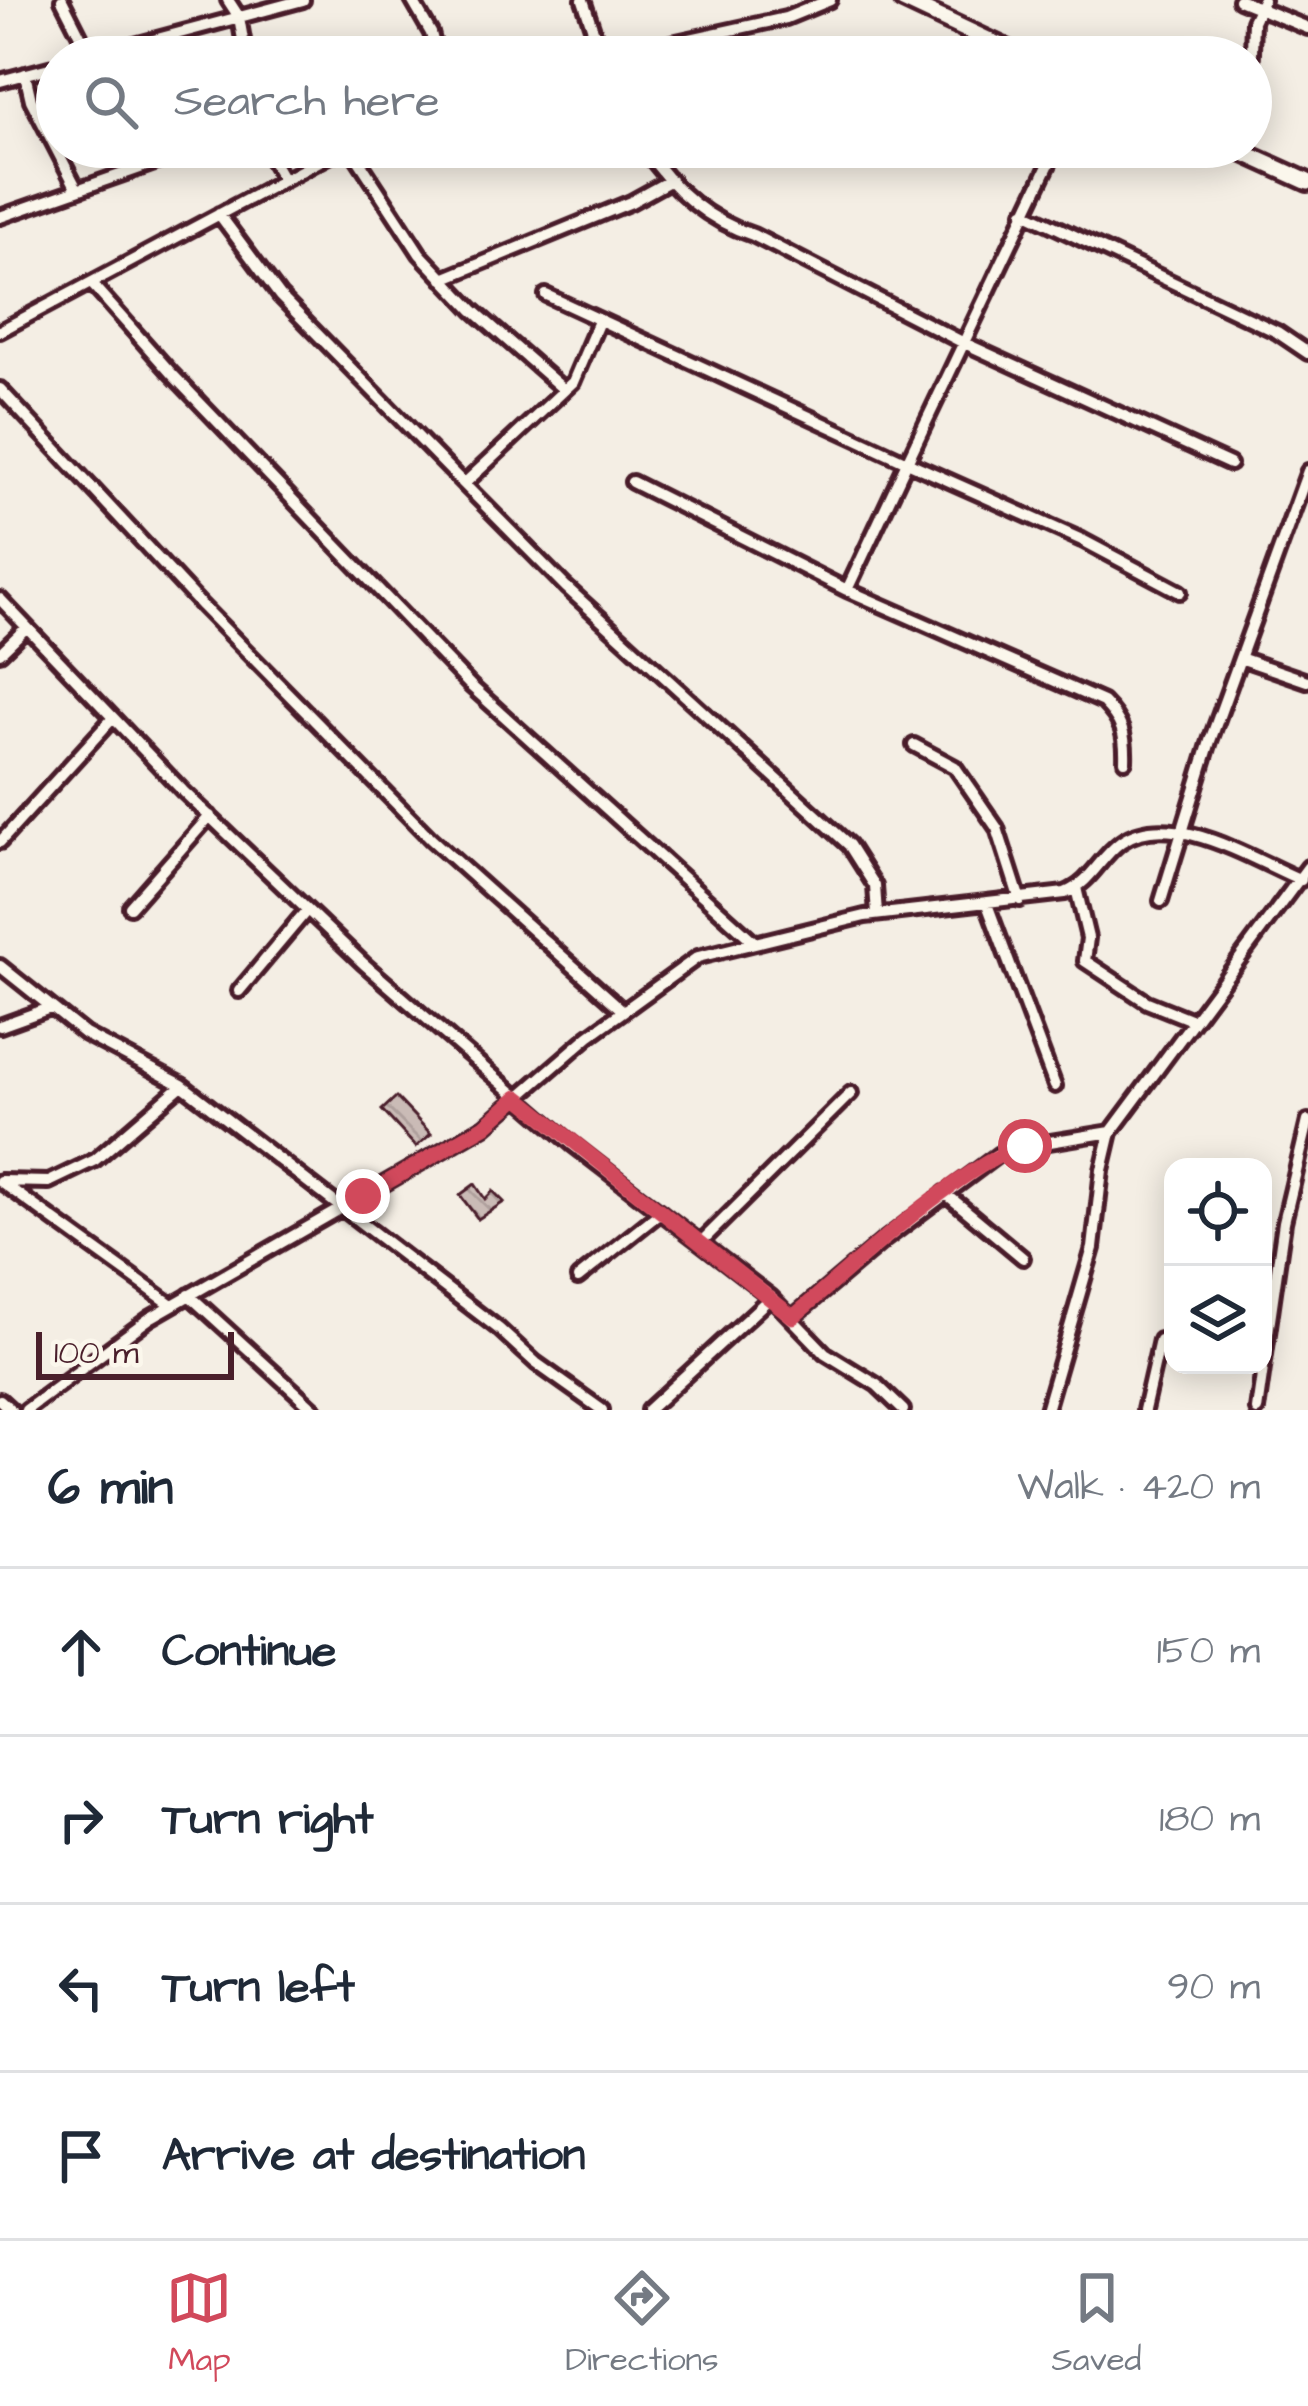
<!DOCTYPE html>
<meta charset="utf-8">
<style>
:root{--surface:#fff;--page:#f6f6f7;--text:#1f2937;--muted:#747a83;--line:#e0e1e3;--accent:#d1495b}
body{margin:0;font-family:"Architects Daughter",sans-serif;background:var(--page);color:var(--text)}
.controls{position:absolute;right:36px;bottom:36px;display:grid;overflow:hidden;border-radius:24px;box-shadow:0 6px 30px #0003}
.controls button{width:108px;height:108px;display:grid;place-items:center;padding:0;border:0;border-bottom:3px solid var(--line);background:var(--surface);color:var(--text);font:60px sans-serif}
.scale{position:absolute;left:36px;bottom:30px;width:198px;box-sizing:border-box;padding-left:12px;border:6px solid #4a1f2b;border-top:0;font-size:33px;line-height:42px;white-space:nowrap;color:#4a1f2b;-webkit-text-stroke:9px #fbf7ec;paint-order:stroke}
.stop{position:absolute;width:36px;height:36px;margin:-27px;border:9px solid #d1495b;border-radius:50%;background:#fff}
.stop.end{background:#d1495b;border-color:#fff;box-shadow:0 3px 12px #0008}
.list{margin:0;padding:0;list-style:none}
h2{display:flex;justify-content:space-between;align-items:center;height:156px;margin:0;padding:0 48px;font-size:51px}
h2 small{font-size:39px;font-weight:400;color:var(--muted)}
.list li{display:grid;grid-template-columns:78px 1fr auto;gap:36px;align-items:center;box-sizing:border-box;height:168px;padding:0 48px;border-top:3px solid var(--line)}
.list b{display:block;font-size:45px;white-space:nowrap}
.list em{font-size:39px;font-style:normal;color:var(--muted)}
.icon{flex:none;width:66px;height:66px;fill:none;stroke:currentColor;stroke-width:2;stroke-linecap:round;stroke-linejoin:round}
.map{position:relative;flex:none;width:1308px;height:1410px;overflow:hidden}
.search{position:absolute;background:var(--surface);box-shadow:0 6px 30px #0003;left:36px;right:36px;top:36px;height:132px;display:flex;align-items:center;gap:30px;box-sizing:border-box;padding:0 42px;border-radius:66px;color:var(--muted);font-size:45px}
.sheet{height:828px;background:var(--surface)}
nav{display:flex;justify-content:space-around;align-items:center;box-sizing:border-box;height:168px;border-top:3px solid var(--line);background:var(--surface);font-size:33px;color:var(--muted)}
nav a{display:grid;justify-items:center;gap:6px}
nav .on{color:var(--accent)}
.map>svg:first-child{display:block}
.building{fill:url(#building-back-hatch);stroke:#4a1f2b;stroke-width:3}
.lines{fill:none;stroke-linecap:round;stroke-linejoin:round}
.street-casing{stroke:#4a1f2b;stroke-width:20}
.secondary-casing{stroke:#4a1f2b;stroke-width:24}
.street{stroke:#fbf7ec;stroke-width:10}
.secondary{stroke:#fbf7ec;stroke-width:15}
.route{stroke:#d1495b;stroke-width:15}
</style>
<div class="map">
<svg width="1308" height="1410" viewBox="0 0 1308 1410">
<defs>
<pattern id="building-back-hatch" width="6" height="6" patternUnits="userSpaceOnUse" patternTransform="scale(3)"><rect width="6" height="6" fill="#cabbb6"/><path d="M-1 5l2 2M0 0l6 6M5-1l2 2" fill="none" stroke="#afa09d"/></pattern>
</defs>
<rect width="100%" height="100%" fill="#f4eee4"/>
<filter id="ink" filterUnits="userSpaceOnUse"><feTurbulence type="fractalNoise" baseFrequency=".00833" numOctaves="2"/><feDisplacementMap in="SourceGraphic" scale="24" xChannelSelector="R" yChannelSelector="G"/><feConvolveMatrix kernelMatrix="1 2 1 2 8 2 1 2 1" color-interpolation-filters="sRGB"/></filter>
<g filter="url(#ink)">
<path class="building" d="M396 1097 431 1134 416 1147 382 1110Z
M475 1184 485 1199 493 1191 504 1202 478 1219 460 1195Z"/>
<g class="lines">
<defs>
<path id="street" d="M62 0 91 57
M228 0 239 17 246 57
M412 0 431 33 437 57
M583 0 596 39V57
M1239 0 1308 28
M90 57 303 0
M608 57 786 18 830 0
M25 74 31 100 77 189
M0 81 57 66
M1251 83 1253 21 1263 0
M249 147 269 155 283 179
M350 147 420 254 473 310 562 388
M644 147C671 188 706 220 753 235L962 342 1230 464
M1057 147 907 462 1082 540 1180 592
M1024 212 1277 332 1308 353
M219 214 280 296 464 484 566 587 849 845 875 886 877 914
M0 217 200 147
M443 279 631 202 671 180
M91 283 171 373 471 686 753 941
M546 295 907 462 847 590
M0 331 346 147
M0 389 202 606 431 839 622 1010
M632 482 847 590 1103 702C1122 721 1126 734 1125 761
M464 484 573 382 599 321
M0 599 183 791 364 964 572 1144 771 1297 825 1353 877 1385 903 1410
M0 653 26 628
M1240 658 1307 681
M914 745 955 767 997 828 1020 900
M0 842 113 718
M1076 888 1088 938 1085 961 1147 1002 1192 1020
M1161 901 1210 741 1308 471
M987 904 1055 1086
M130 907 210 816
M0 966 85 1034 182 1085 499 1329 536 1363 602 1410
M239 991 307 910
M0 1026 50 1008
M0 1181 172 1305
M1 1181 49 1182 95 1160 182 1085
M945 1193 1023 1258
M701 1242 851 1093
M578 1278 661 1212
M189 1295 315 1410
M793 1317 883 1241 999 1154 1025 1146 1111 1132
M0 1400 11 1410
M26 1410 150 1318 485 1126 589 1036 698 957 865 916 1065 893C1092 882 1099 858 1121 842 1171 807 1251 859 1301 880
M648 1410 771 1297
M1046 1410 1093 1248 1102 1170 1111 1132 1308 867
M1144 1410 1160 1340
M1257 1410 1284 1222 1308 1121"/>
<path id="secondary" d="M903 0 1024 57
M1231 147 1308 182"/>
</defs>
<use href="#street" class="street-casing"/>
<use href="#secondary" class="secondary-casing"/>
<use href="#street" class="street"/>
<use href="#secondary" class="secondary"/>
</g>
</g>
<g class="lines" filter="url(#ink)">
<path class="route" d="M363 1196 485 1126 518 1097 793 1317C844 1274 965 1160 1025 1146"/>
</g>
</svg>
<div class="controls">
<button><svg class="icon" aria-label="locate" viewBox="0 0 24 24"><circle cx="12" cy="12" r="6"/><path d="M12 2v4M12 18v4M2 12h4M18 12h4"/></svg></button>
<button><svg class="icon" aria-label="layers" viewBox="0 0 24 24"><path d="M12 4l9 5-9 5-9-5zM3 14l9 5 9-5"/></svg></button>
</div>
<div class="scale">100 m</div>
<div class="stop" style="left:1025px;top:1146px"></div>
<div class="stop end" style="left:363px;top:1196px"></div>
<div class="search"><svg class="icon" aria-label="search" viewBox="0 0 24 24"><circle cx="10" cy="10" r="6"/><path d="M15 15l6 6"/></svg>Search here</div>
</div>
<section class="sheet">
<h2>6 min<small>Walk · 420 m</small></h2>
<ul class="list">
<li><svg class="icon" aria-label="ahead" viewBox="0 0 24 24"><path d="M12 20V5M6 11l6-6 6 6"/></svg><div><b>Continue</b></div><em>150 m</em></li>
<li><svg class="icon" aria-label="right" viewBox="0 0 24 24"><path d="M7 20v-9h11M14 6l5 5-5 5"/></svg><div><b>Turn right</b></div><em>180 m</em></li>
<li><svg class="icon" aria-label="left" viewBox="0 0 24 24"><path d="M17 20v-9H6M10 6l-5 5 5 5"/></svg><div><b>Turn left</b></div><em>90 m</em></li>
<li><svg class="icon" aria-label="arrive" viewBox="0 0 24 24"><path d="M6 21V4h12l-3 4 3 4H6"/></svg><div><b>Arrive at destination</b></div></li>
</ul>
</section>
<nav>
<a class="on"><svg class="icon" aria-label="map" viewBox="0 0 24 24"><path d="M3 6l6-2 6 2 6-2v14l-6 2-6-2-6 2zM9 4v14M15 6v14"/></svg>Map</a>
<a><svg class="icon" aria-label="directions" viewBox="0 0 24 24"><path d="M12 3l9 9-9 9-9-9zM9 14v-3h6M13 9l2 2-2 2"/></svg>Directions</a>
<a><svg class="icon" aria-label="saved" viewBox="0 0 24 24"><path d="M7 4h10v16l-5-4-5 4z"/></svg>Saved</a>
</nav>
